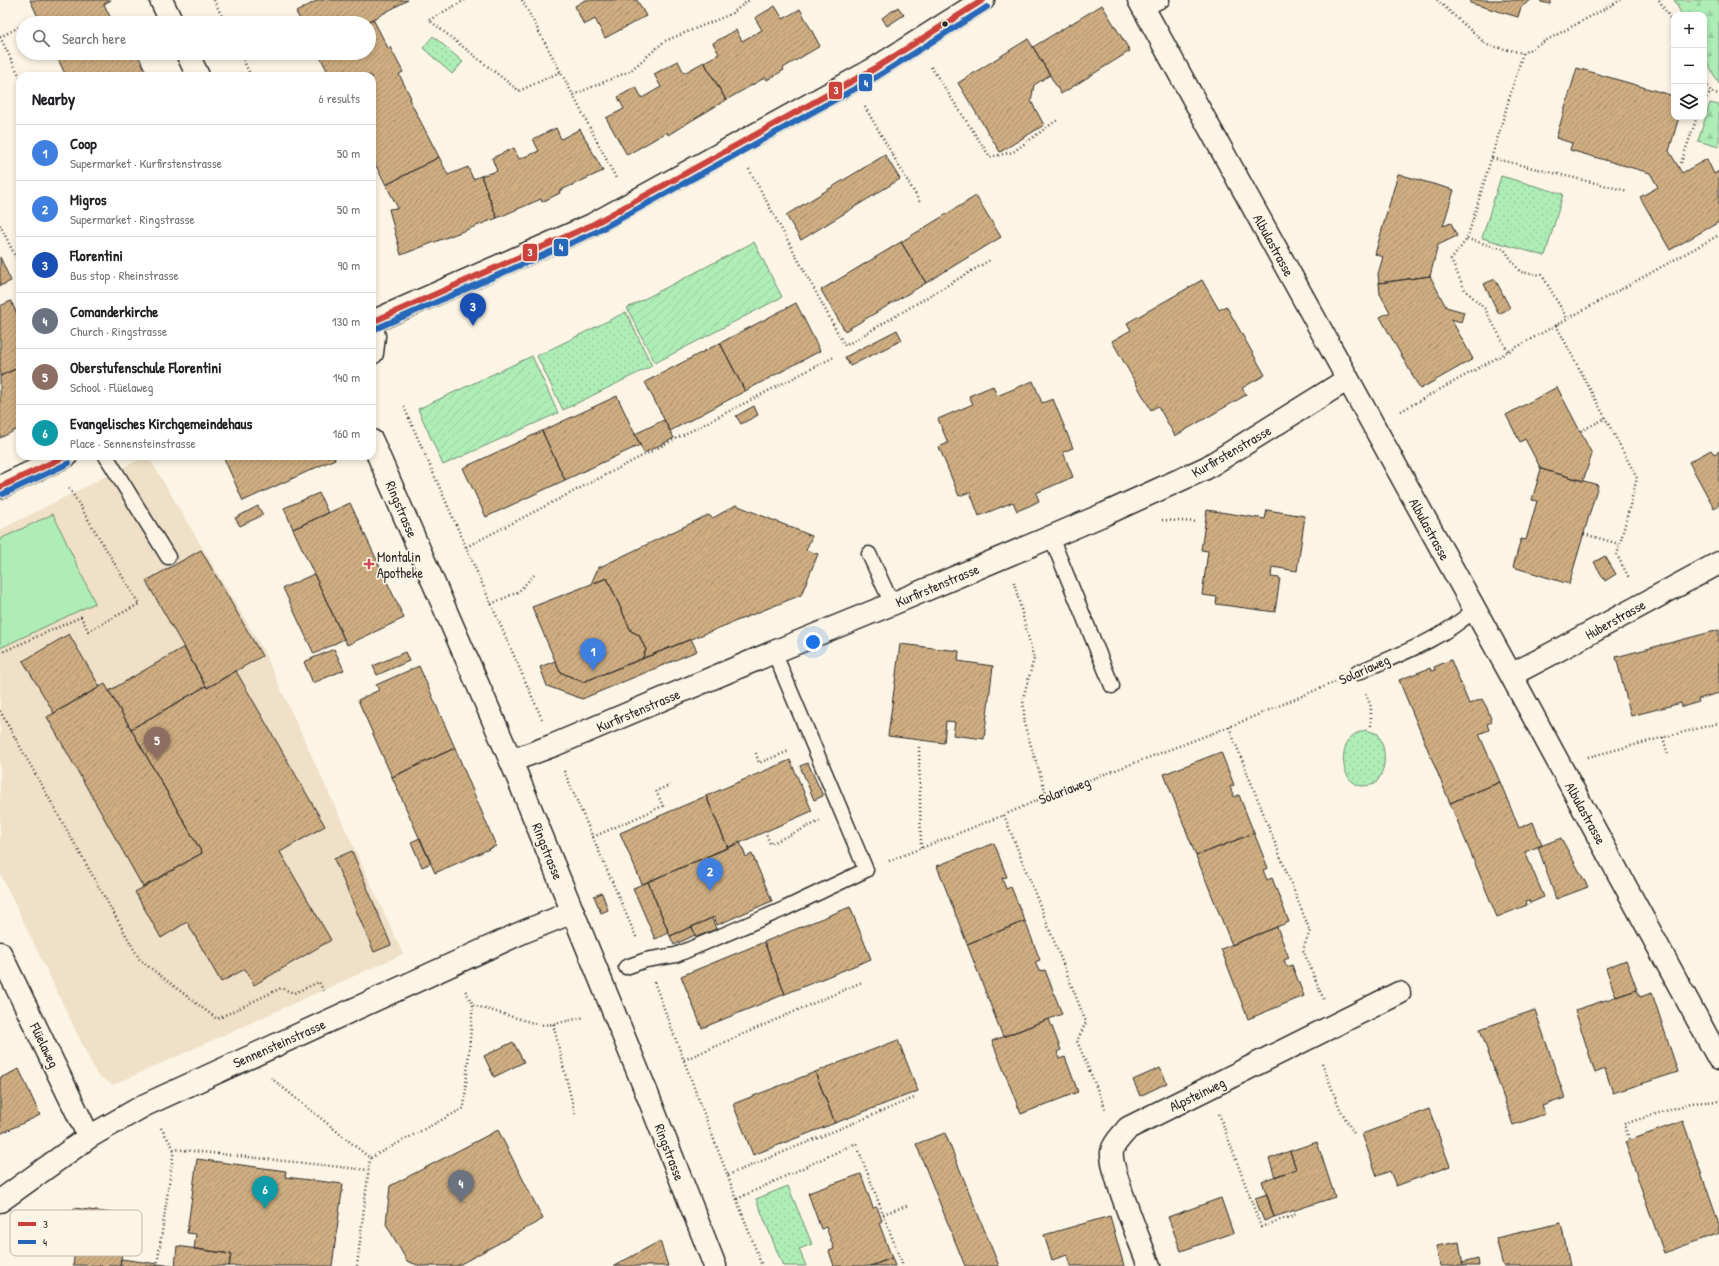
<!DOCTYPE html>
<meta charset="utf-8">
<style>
:root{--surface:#fff;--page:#f2f2f2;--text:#202124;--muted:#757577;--line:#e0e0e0;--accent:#0b8043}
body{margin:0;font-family:"Patrick Hand",sans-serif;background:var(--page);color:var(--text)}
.controls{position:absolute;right:12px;top:12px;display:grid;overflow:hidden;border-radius:8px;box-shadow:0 2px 6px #0003}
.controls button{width:36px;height:36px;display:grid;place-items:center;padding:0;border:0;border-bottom:1px solid var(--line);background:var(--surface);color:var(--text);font:20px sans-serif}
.you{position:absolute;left:813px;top:642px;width:14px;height:14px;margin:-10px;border:3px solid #fff;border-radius:50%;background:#1a73e8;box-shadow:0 0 0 6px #1a73e833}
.badge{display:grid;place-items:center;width:26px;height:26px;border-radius:50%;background:var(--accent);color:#fff;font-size:13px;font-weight:700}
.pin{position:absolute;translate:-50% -33px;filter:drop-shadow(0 1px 2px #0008)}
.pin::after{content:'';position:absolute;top:21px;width:14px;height:12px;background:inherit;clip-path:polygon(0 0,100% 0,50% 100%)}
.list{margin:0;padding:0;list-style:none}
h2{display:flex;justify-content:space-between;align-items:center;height:52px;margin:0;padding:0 16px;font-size:17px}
h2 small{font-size:13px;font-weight:400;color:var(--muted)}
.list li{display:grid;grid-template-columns:26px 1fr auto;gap:12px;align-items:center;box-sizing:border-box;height:56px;padding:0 16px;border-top:1px solid var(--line)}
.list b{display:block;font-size:15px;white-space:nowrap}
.list p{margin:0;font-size:13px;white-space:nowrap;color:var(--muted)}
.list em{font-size:13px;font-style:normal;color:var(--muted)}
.icon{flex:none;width:22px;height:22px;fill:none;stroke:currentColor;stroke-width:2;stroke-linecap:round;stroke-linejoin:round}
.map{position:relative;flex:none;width:1719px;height:1266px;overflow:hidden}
.search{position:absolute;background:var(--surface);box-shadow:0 2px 6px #0003;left:16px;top:16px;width:360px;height:44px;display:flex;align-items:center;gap:10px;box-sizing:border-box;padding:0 14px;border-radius:22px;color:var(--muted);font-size:15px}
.panel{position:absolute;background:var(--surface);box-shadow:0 2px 6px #0003;left:16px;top:72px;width:360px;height:388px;border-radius:12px}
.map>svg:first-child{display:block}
.built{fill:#efe0c7}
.forest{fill:url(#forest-firs);stroke:#6c8c70}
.park{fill:url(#park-dots);stroke:#6c8c70}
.garden{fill:url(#garden-furrows);stroke:#6c8c70}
.pitch{fill:#aeeeb6;stroke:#6c8c70}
.building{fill:url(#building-hatch);stroke:#2b2b2b}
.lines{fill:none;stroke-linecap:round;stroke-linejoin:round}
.service-casing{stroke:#2b2b2b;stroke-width:17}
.minor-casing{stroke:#2b2b2b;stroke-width:25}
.secondary-casing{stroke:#2b2b2b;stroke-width:25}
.path{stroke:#2b2b2b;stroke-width:2.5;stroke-dasharray:1 3;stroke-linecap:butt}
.service{stroke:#fcf5e5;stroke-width:14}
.minor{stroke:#fcf5e5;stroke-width:22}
.secondary{stroke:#fcf5e5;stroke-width:22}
.bus-1-casing{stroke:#fcf5e5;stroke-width:9}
.bus-2-casing{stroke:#fcf5e5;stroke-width:9}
.bus-1{stroke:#cc433c;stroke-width:6}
.bus-2{stroke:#2767b9;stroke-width:6}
.bus-dot{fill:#2b2b2b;stroke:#fcf5e5;stroke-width:1.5}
.poi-dot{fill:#d1495b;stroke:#fcf5e5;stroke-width:1.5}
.labels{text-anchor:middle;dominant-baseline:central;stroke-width:3.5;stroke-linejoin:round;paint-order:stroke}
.street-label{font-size:14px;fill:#2b2b2b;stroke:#fcf5e5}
.poi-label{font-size:14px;fill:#2b2b2b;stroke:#fcf5e5;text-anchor:start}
.key{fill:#fcf5e5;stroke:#bdb8ad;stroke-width:1}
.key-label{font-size:11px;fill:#2b2b2b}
.line-badge{stroke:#fcf5e5;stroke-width:1.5}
.badge-label{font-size:11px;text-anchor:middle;font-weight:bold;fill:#fff}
</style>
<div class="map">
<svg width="1719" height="1266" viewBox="0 0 1719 1266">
<defs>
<pattern id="forest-firs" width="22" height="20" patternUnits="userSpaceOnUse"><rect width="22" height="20" fill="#aeeeb6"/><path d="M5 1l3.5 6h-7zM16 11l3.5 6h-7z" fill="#96cc9d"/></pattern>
<pattern id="park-dots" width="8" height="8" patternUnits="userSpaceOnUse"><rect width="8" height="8" fill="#aeeeb6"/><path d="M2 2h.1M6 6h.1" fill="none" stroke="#96cc9d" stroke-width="1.8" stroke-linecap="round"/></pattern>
<pattern id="garden-furrows" width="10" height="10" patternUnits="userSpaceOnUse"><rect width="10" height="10" fill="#aeeeb6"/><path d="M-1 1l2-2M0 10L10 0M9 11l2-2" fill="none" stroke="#96cc9d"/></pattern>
<pattern id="building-hatch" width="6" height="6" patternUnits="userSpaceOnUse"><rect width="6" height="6" fill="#d0ae82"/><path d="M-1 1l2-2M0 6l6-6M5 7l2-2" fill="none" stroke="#a98e6b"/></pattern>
</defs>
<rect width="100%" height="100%" fill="#fcf5e5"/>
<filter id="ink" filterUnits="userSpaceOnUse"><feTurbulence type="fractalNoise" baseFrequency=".025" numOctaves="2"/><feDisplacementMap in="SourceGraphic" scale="8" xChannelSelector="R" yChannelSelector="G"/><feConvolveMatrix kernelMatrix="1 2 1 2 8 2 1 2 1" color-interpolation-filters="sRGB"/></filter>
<g filter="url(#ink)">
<path class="built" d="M146 456H148L262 648 403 954 113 1085 97 1075 0 873V530Z"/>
<path class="forest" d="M1674 0H1719V84L1704 56V15H1682Z
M1710 103 1719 105V147L1698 141Z"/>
<path class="park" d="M433 36 463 62 452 74 423 48Z
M1501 176 1563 194 1545 256 1482 238Z
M626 312 652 366 563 410 537 356Z
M1366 730 1378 734C1387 751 1387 769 1375 784 1371 785 1366 786 1362 786 1343 783 1339 756 1348 741 1352 734 1359 732 1366 730Z
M788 1186 812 1244 799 1249 806 1266H783L756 1199Z"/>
<path class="garden" d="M754 242 782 297 655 363 627 308Z
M532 356 558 413 443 465 418 409Z"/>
<path class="pitch" d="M53 514 95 603 0 648V539Z"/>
<path class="building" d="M30 0H111L104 4 113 23H41Z
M318 0H408L366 23H302L296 12Z
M585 0H637L646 16 605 38 595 19 584 25 575 6Z
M1471 0H1531L1521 7 1518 17 1470 3Z
M1540 0H1551L1550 4 1541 2Z
M1102 5 1130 51 1061 94 1033 47Z
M775 6 783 19 800 9 820 46 783 68 784 70 767 80 766 77 726 100 704 62 719 54 713 43 736 30 742 41 762 30 755 18Z
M898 7 904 15 887 26 882 18Z
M373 19 388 48 390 47 403 72 399 74 411 98 409 99 439 157 386 185 372 158V76H330L318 53H369V23H366Z
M1028 39 1050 75 1034 85 1031 101 1044 125 1000 152 958 83Z
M64 53H137L148 76H66L57 57Z
M678 61 684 73 704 62 726 100 676 130 668 135 667 132 627 155 606 118 624 109 618 97 636 87 642 98 661 87 654 74Z
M1577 68 1674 96V117H1679L1669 151 1682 173 1707 159 1714 174 1719 171V222L1670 250 1640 197 1658 187 1650 173 1570 150 1572 143 1556 138Z
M556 128 561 139 580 129 603 171 559 191 560 193 542 202 541 199 497 218 481 176 497 171 492 158 514 148 519 159 539 151 533 139Z
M885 155 900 179 801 240 786 215Z
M439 157 448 175 468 167 473 179 481 176 497 218 401 255 389 209 398 208 386 185Z
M1398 174 1454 190 1443 226 1451 223 1457 236 1438 245 1430 276 1379 283 1378 274 1383 257 1375 254Z
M976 196 1001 237 926 283 901 242Z
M901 242 926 283 845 331 821 290Z
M0 257 11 281 0 286Z
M1430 276 1446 307 1464 312 1461 322 1451 319 1473 359 1420 389 1380 317 1390 312 1380 294 1379 283Z
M1495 279 1510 308 1499 314 1484 284Z
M1202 280 1219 310 1226 306 1265 375 1242 388 1246 395 1175 436 1158 406 1151 410 1112 341 1131 330 1127 323Z
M11 301 17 314 20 313V367L0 376V306Z
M796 303 820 351 745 391 720 343Z
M897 330 902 340 850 366 845 357Z
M720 343 745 391 670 431 645 382Z
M20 367V428L0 438V376Z
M1033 381 1042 403 1053 399 1073 448 1063 452 1073 477 1036 493 1039 501 1029 506 1017 511 1013 502 979 516 970 492 959 496 939 447 948 443 938 419 973 404 969 396 993 386 997 396Z
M1557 387 1592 454 1583 481 1541 469 1525 439 1520 442 1506 415Z
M617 396 640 445 565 480 542 431Z
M754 406 758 415 741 424 736 416Z
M664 420 674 438 644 453 635 434Z
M542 431 565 480 486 517 463 468Z
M1711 450 1714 454 1719 451V505L1714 508 1689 462Z
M223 456H334L335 459 243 501Z
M1541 469 1598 485 1569 584 1513 567 1521 539 1526 540 1537 501 1532 500Z
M319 493 328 513 293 529 284 508Z
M350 503 404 618 347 645 293 529Z
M736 505 812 536 806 550 818 554 801 595 642 659 646 650 639 635 631 631 607 578 591 584 598 568 708 515 713 518Z
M258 506 263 515 240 526 235 518Z
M1207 510 1265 519 1267 510 1305 516 1297 571 1272 567 1271 577 1280 578 1275 612 1216 604 1217 597 1202 595 1208 551 1201 550Z
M201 550 262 656 207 688 146 581Z
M1605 556 1616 574 1605 581 1594 562Z
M314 574 344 639 314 654 283 588Z
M607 578 631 631 639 635 646 650 642 659 583 682 560 672 532 607Z
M1719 630V693L1698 699 1699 702 1682 707 1681 703 1631 716 1616 657Z
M69 634 100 687 54 713 23 661Z
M691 639 697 651 582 699 547 686 540 667 555 661 560 672 583 682Z
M900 644 959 651 958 661 993 666 984 739 953 735 955 722 946 721 944 743 888 736Z
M184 647 206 686 131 729 109 691Z
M334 649 344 670 313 683 304 662Z
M405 652 409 661 377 675 373 666Z
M1451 660 1469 704 1482 699 1487 708 1492 722 1487 724 1489 730 1479 734 1500 782 1450 803 1399 680 1430 668 1431 671 1435 670 1434 667Z
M419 666 455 748 392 777 358 700 379 690 376 685Z
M236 671 325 826 280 852 331 940 254 985 245 969 221 982 187 922 161 938 135 892 202 853 131 729 206 686 207 688Z
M105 684 202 853 143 887 47 717Z
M455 748 496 846 435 873 392 777Z
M1221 752 1234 785 1230 787 1234 797 1239 795 1254 833 1196 856 1164 774Z
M790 760 812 811 728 848 706 796Z
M808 763 823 796 814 800 800 766Z
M1500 782 1519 828 1533 822 1542 845 1525 852 1544 897 1530 903 1529 900 1526 901 1527 905 1497 917 1450 803Z
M706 796 728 848 642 884 620 833Z
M1254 833 1268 868 1263 870 1267 880 1272 878 1289 922 1232 945 1196 856Z
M420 838 431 863 422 867 411 842Z
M1561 838 1588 887 1556 899 1538 847Z
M740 842 746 857 752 854 772 901 717 925 714 917 670 936 648 882Z
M994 843 1007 877 1002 878 1006 889 1011 887 1025 921 967 944 937 866Z
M352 851 391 945 374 952 334 859Z
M648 882 669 933 655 939 633 888Z
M602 893 608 910 601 913 594 896Z
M850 907 871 959 785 994 764 942Z
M712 918 716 929 696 937 692 927Z
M1025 921 1040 960 1035 962 1039 971 1045 970 1062 1014 1003 1037 967 944Z
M692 927 695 935 674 945 670 936Z
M1277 927 1289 958 1284 960 1287 967 1292 965 1304 996 1248 1019 1221 949Z
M764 942 785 994 702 1028 681 976Z
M1626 960 1637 990 1616 997 1606 968Z
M1637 990 1640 997 1652 993 1678 1072 1613 1093 1605 1069 1595 1073 1575 1010Z
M1535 1010 1565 1098 1542 1106 1545 1114 1513 1125 1480 1029Z
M1049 1019 1061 1050 1057 1052 1058 1055 1059 1059 1065 1057 1078 1092 1021 1114 992 1041Z
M898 1040 918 1091 835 1123 815 1072Z
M513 1042 524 1062 494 1077 484 1056Z
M1160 1068 1167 1083 1140 1096 1133 1080Z
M19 1069 40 1115 0 1134V1078Z
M815 1072 835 1123 753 1155 733 1104Z
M1429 1109 1450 1166 1396 1186 1390 1171 1377 1176 1362 1134Z
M1683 1121 1719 1224V1233L1664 1253 1625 1142Z
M498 1130 543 1219 457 1266H420L407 1261 386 1224 390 1186Z
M945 1133 999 1266H965L916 1144Z
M1317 1142 1335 1197 1274 1217 1262 1181 1296 1169 1290 1151Z
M1290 1151 1296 1169 1275 1177 1269 1159Z
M197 1159 286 1171 285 1177 343 1184 332 1266H229L231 1254 194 1249 196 1234 187 1233Z
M861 1174 873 1208 877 1207 880 1215 882 1221 879 1223 892 1258 871 1266H834L829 1251 834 1249 826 1227 821 1229 808 1193Z
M1267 1194 1274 1217 1264 1221 1255 1198Z
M1221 1198 1233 1233 1181 1251 1168 1217Z
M74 1208 127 1215 120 1266 73 1265 76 1246 66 1244 68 1231H71Z
M1110 1216 1124 1266H1070L1067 1255 1052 1260 1044 1235Z
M1561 1223 1570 1266H1503L1496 1238Z
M660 1241 668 1266H614Z
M1459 1242 1463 1266H1440L1436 1246Z
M177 1246 231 1254 229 1266H175Z
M892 1258 895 1266H871Z
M121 1259 173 1266H120Z
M1478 1259 1479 1266H1463L1462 1263Z"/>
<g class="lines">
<defs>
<path id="service" d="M1144 9 1162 0
M106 456 168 557
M1051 537 1112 686
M869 554 892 604
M1357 673C1397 655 1441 640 1474 610
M626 967 646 960 676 955 784 909 866 870 774 652"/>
<path id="minor" d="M1139 0 1511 675 1719 1059
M372 322 592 225 874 69 983 0
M0 487 66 456
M1511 675 1551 654 1719 563
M511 761 554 745 774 652 892 604 1105 514 1206 468 1348 379
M0 953 89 1137
M0 1201 89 1137 145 1105 523 932 573 912
M1149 1266C1142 1246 1109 1168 1112 1151 1114 1142 1123 1135 1128 1128L1399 993"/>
<path id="secondary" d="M161 0 172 23
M187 53 198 76
M372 327 374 336 372 353
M372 441 511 761 646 1091 715 1266"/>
</defs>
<use href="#service" class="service-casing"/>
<use href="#minor" class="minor-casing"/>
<use href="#secondary" class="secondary-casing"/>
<path class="path" d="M214 0 225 23
M465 0 429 20 519 91 560 72
M522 0 573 95 630 71 665 41 731 14 749 0
M1437 0 1487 45 1523 53
M1659 0 1674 25
M28 23 32 21
M0 37 20 77
M0 37 23 25
M240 53 251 76
M931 67 990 157 1013 152 1057 120
M1704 79 1711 92 1719 94
M573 95 617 180
M1704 101 1711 92
M865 107 921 204
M1492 158 1628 191
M1681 163 1697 117
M749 169 845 346 990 260
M0 225 20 266
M1467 239 1504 249 1520 272 1542 275 1567 318
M1556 325 1637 478 1617 555 1629 578
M1508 351 1485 309 1465 290 1451 260 1467 239 1523 53 1621 0
M404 407 542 719
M1401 411 1719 235
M1581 431 1606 418
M1162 520 1198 522
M1584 534 1619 544
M466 547 834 357
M1014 582 1034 659 1023 698 1025 727 1047 796
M491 604 518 592 534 575
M0 653 81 617 88 631 139 604 68 486
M1366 694 1371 707V726
M0 711 140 960 217 1019 281 988 294 993 319 982 324 992
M1229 727 1310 931 1303 950 1324 1000
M1663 737 1668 755
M919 747 921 848
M756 753 759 763 789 751V752
M1588 757 1719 723
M564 771 637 939
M1004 815 1086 1022 1077 1041 1106 1110
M765 831 770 844 820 821
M593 837 663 806 656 791 670 785
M889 861 1004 815 1047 796 1229 727 1335 682
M654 982 762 1266
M473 1005 540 1025 553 1024 585 1017
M553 1024 575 1114
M684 1060 862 982
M1322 1063 1340 1109 1355 1135
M271 1078 370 1158 464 1108 473 1005 465 990
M1219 1114 1261 1227 1297 1214
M161 1128 174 1149 368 1170
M1629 1139 1624 1124 1691 1103 1719 1101
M728 1175 914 1098
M737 1199 856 1143 903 1266
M883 1214 909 1205
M157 1266 174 1149
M357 1266 370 1158"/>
<use href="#service" class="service"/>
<use href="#minor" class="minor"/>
<use href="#secondary" class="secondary"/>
<defs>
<path id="bus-1" d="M372 322 592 225 874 69 983 0
M0 487 66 456"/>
<path id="bus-2" d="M375 329 596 232 878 76 987 7
M3 494 69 463"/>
</defs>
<use href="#bus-1" class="bus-1-casing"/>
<use href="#bus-2" class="bus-2-casing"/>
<use href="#bus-1" class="bus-1"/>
<use href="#bus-2" class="bus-2"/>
</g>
</g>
<circle class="bus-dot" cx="945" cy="24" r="3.5"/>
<path class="poi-dot" d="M367 558h4v4h4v4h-4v4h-4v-4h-4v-4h4z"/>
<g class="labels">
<g class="street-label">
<text transform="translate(1274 245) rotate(61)">Albulastrasse</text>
<text transform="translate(1231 451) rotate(-30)">Kurfirstenstrasse</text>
<text transform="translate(402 509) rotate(67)">Ringstrasse</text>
<text transform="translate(1430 529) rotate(61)">Albulastrasse</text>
<text transform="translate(937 585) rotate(-23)">Kurfirstenstrasse</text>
<text transform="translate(1615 619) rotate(-29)">Huberstrasse</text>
<text transform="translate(1364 669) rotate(-24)">Solariaweg</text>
<text transform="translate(638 710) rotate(-23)">Kurfirstenstrasse</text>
<text transform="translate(1064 790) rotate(-21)">Solariaweg</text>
<text transform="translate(1586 813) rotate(61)">Albulastrasse</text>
<text transform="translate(548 851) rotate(68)">Ringstrasse</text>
<text transform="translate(279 1043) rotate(-24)">Sennensteinstrasse</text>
<text transform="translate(45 1045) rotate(64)">Flüelaweg</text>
<text transform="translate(1197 1094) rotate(-26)">Alpsteinweg</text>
<text transform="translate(670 1152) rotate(69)">Ringstrasse</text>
</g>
<g class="poi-label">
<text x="377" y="556">Montalin<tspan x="377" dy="16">Apotheke</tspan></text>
</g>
</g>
<rect x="10" y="1210" width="132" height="46" rx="6" class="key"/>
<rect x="18" y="1222" width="18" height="4" fill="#cc433c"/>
<rect x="18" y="1240" width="18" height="4" fill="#2767b9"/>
<g class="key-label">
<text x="43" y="1228">3</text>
<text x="43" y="1246">4</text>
</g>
<g class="line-badge">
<rect x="858" y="73" width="15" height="19" rx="4" fill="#2767b9"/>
<rect x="828" y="81" width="15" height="19" rx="4" fill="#cc433c"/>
<rect x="553" y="238" width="16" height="19" rx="4" fill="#2767b9"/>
<rect x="522" y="243" width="16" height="19" rx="4" fill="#cc433c"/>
</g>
<g class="badge-label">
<text x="866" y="87">4</text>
<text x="836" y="94">3</text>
<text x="561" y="251">4</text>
<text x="530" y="256">3</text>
</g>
</svg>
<div class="controls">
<button>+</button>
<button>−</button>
<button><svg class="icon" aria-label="layers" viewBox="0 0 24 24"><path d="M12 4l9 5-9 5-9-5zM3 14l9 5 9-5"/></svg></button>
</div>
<div class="you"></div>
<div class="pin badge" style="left:593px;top:671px;background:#3f7fe0">1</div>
<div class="pin badge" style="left:710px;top:891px;background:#3f7fe0">2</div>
<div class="pin badge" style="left:473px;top:326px;background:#1a4fb4">3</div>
<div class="pin badge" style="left:461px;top:1203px;background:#6b7280">4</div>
<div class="pin badge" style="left:157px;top:760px;background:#8d6e63">5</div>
<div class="pin badge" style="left:265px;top:1209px;background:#0f9aa8">6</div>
<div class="search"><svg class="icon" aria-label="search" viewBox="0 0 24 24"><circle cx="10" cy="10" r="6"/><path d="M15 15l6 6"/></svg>Search here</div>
<section class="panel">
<h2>Nearby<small>6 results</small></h2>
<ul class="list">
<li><span class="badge" style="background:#3f7fe0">1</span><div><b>Coop</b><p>Supermarket · Kurfirstenstrasse</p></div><em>50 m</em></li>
<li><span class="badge" style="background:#3f7fe0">2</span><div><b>Migros</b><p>Supermarket · Ringstrasse</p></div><em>50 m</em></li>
<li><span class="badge" style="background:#1a4fb4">3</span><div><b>Florentini</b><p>Bus stop · Rheinstrasse</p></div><em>90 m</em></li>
<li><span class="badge" style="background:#6b7280">4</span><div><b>Comanderkirche</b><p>Church · Ringstrasse</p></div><em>130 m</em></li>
<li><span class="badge" style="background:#8d6e63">5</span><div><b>Oberstufenschule Florentini</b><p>School · Flüelaweg</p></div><em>140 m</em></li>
<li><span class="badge" style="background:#0f9aa8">6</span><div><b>Evangelisches Kirchgemeindehaus</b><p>Place · Sennensteinstrasse</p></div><em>160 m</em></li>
</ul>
</section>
</div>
